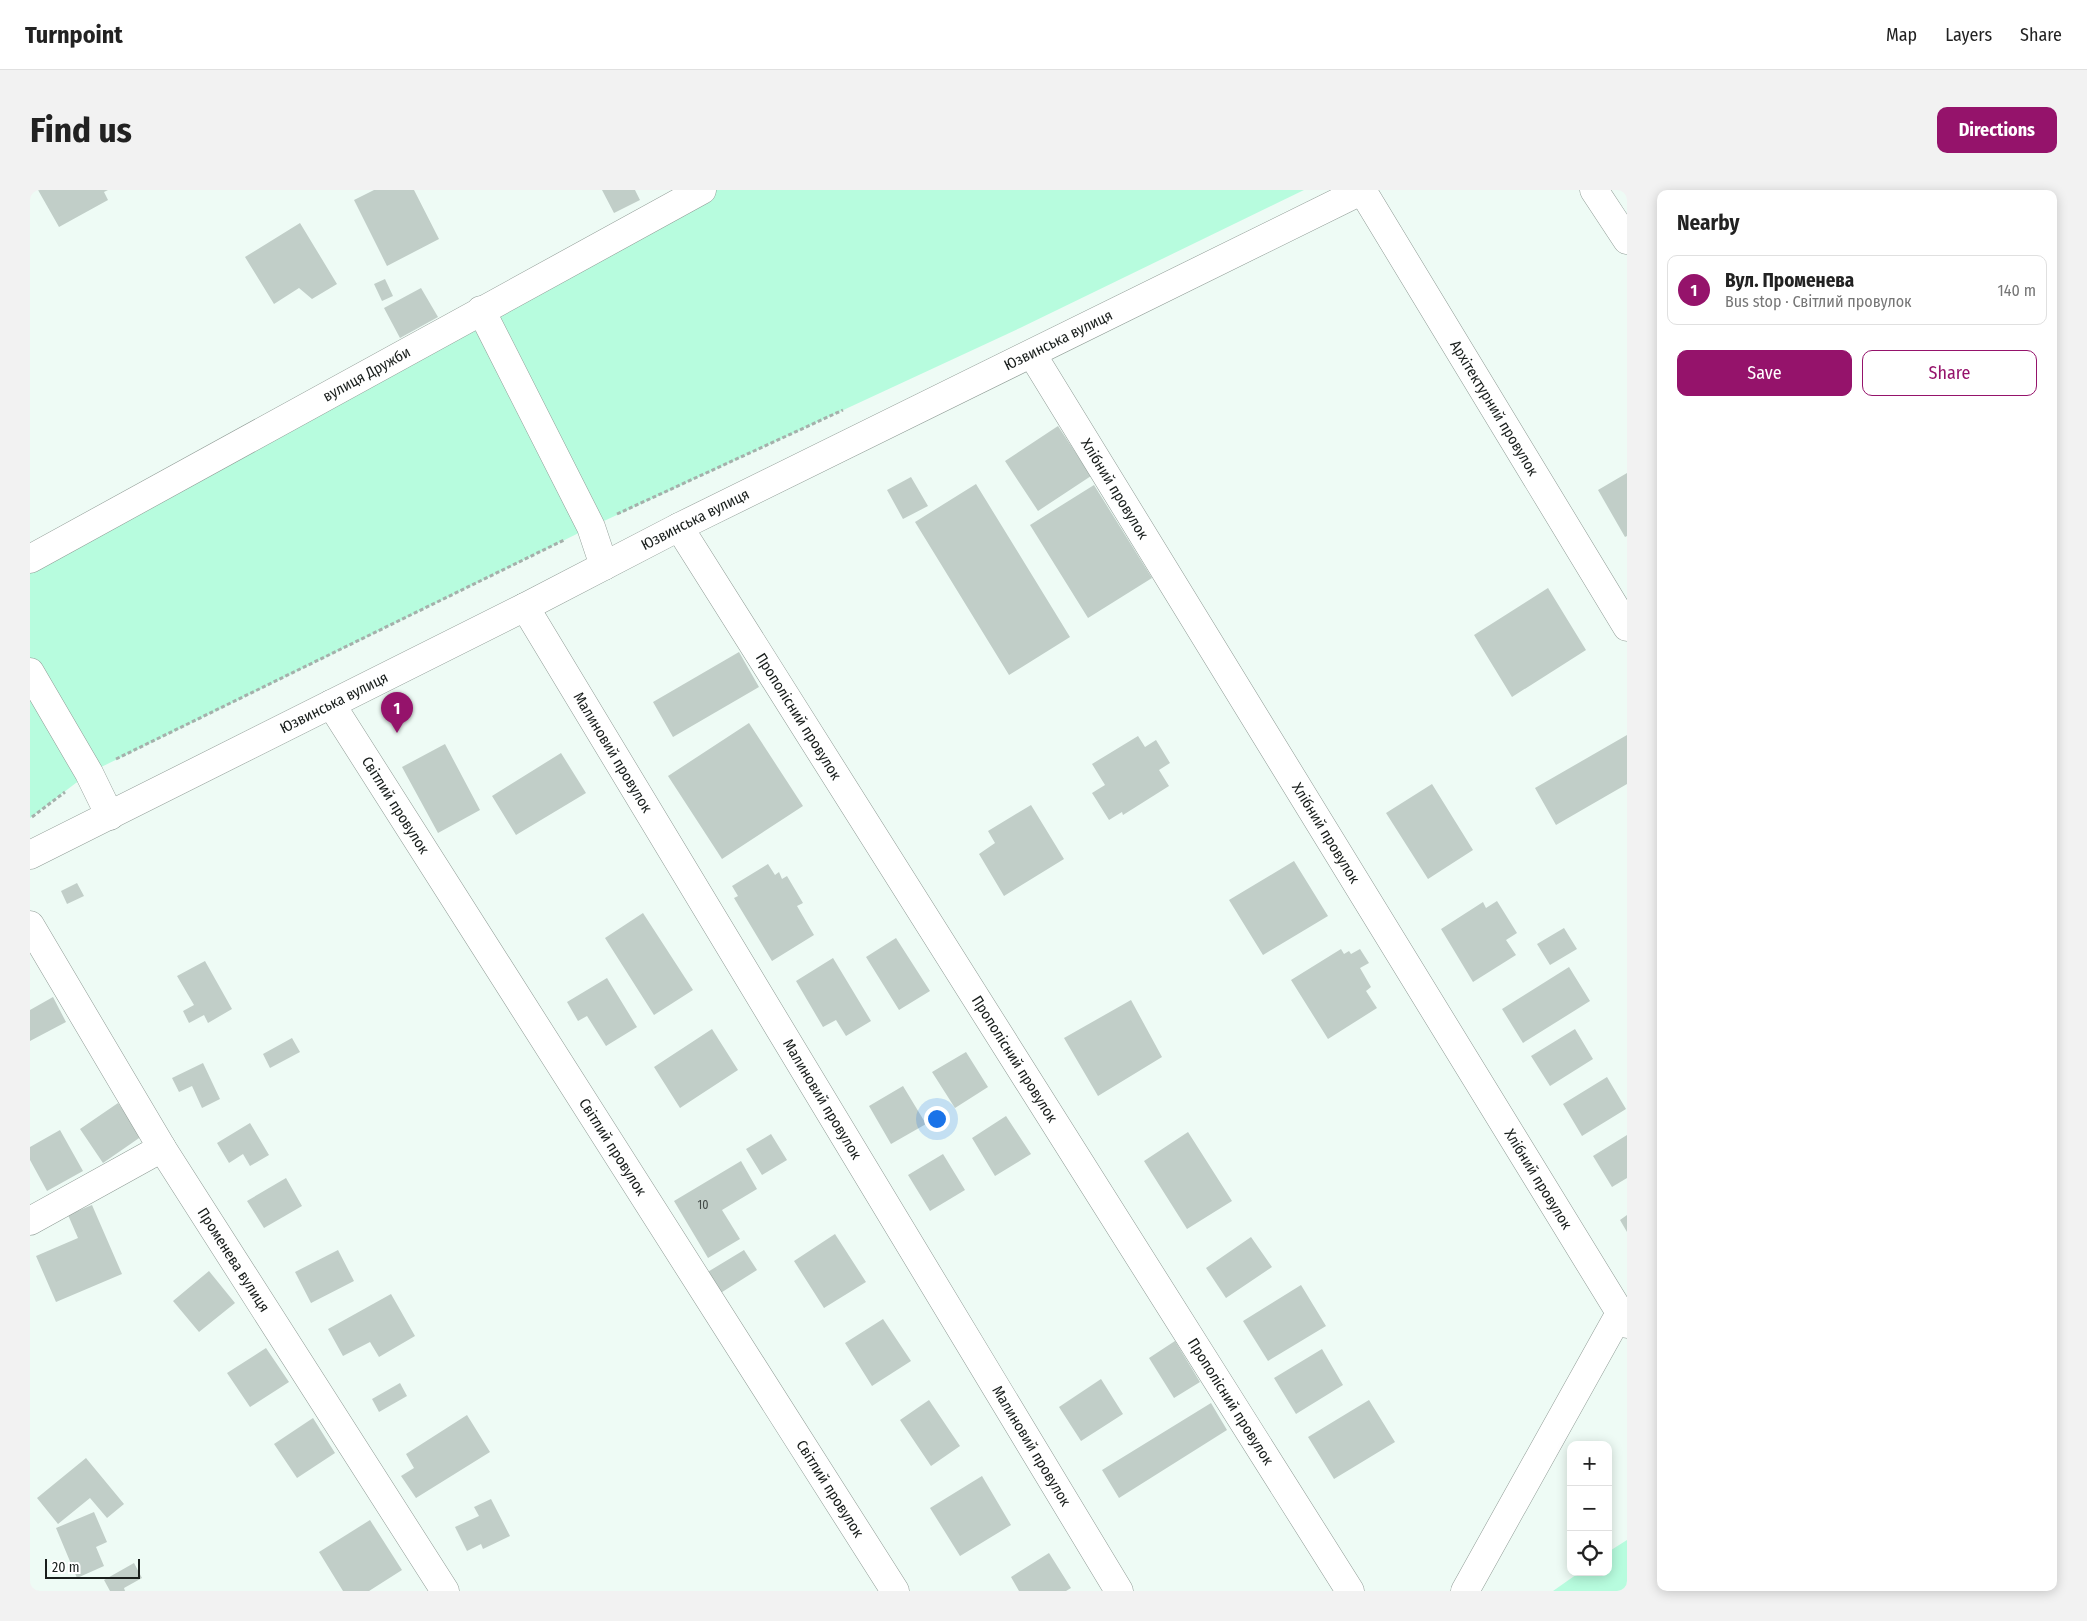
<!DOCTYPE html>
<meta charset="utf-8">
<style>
:root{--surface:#fff;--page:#f2f2f2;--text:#222;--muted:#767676;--line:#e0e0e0;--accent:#95136b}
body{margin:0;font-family:"Fira Sans Condensed",sans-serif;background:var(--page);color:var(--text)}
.controls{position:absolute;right:15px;bottom:15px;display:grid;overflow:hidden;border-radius:10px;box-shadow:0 2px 12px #0003}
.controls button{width:45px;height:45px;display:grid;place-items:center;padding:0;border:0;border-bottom:1px solid var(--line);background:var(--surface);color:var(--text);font:25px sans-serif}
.scale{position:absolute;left:15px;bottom:12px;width:95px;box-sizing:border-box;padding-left:5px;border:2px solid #191e1c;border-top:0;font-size:14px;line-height:18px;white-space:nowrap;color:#191e1c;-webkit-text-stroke:4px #fff;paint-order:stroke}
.you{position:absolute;left:906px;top:928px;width:18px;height:18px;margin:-12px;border:4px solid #fff;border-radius:50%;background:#1a73e8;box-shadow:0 0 0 8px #1a73e833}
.badge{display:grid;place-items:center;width:32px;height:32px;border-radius:50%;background:var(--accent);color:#fff;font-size:16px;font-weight:700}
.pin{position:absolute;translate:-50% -41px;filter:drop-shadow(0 1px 2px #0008)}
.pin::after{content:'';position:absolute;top:26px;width:18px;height:15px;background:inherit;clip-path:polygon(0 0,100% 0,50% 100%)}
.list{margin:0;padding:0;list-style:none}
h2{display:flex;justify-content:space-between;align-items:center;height:65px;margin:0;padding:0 20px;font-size:21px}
h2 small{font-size:16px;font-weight:400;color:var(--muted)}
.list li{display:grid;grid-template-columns:32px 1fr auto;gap:15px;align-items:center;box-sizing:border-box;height:70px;margin:0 10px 10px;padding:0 10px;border:1px solid var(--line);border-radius:10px}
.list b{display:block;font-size:19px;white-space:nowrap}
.list p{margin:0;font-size:16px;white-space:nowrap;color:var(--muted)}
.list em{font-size:16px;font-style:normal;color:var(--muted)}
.actions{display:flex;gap:10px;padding:15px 20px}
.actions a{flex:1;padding:11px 0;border:1px solid var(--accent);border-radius:10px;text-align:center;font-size:18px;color:var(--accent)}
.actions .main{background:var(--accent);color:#fff}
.icon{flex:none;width:28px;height:28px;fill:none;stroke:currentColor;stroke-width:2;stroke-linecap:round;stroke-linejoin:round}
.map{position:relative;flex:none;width:1597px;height:1401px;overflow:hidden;border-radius:10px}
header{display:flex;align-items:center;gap:30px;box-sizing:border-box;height:70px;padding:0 25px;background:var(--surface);border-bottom:1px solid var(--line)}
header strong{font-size:24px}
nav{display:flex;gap:28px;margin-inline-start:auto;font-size:18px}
.intro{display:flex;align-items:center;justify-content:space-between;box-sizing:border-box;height:120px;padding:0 30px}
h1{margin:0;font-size:35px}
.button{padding:12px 22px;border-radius:10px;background:var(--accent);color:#fff;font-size:18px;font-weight:700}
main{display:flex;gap:30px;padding:0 30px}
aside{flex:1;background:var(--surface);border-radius:10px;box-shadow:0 2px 12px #0003}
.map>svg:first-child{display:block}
.green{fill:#b7fcde}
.building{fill:#c1cec8}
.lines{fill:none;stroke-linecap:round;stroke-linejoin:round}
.minor-casing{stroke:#8f9b95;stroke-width:29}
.major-casing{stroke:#8f9b95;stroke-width:29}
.path{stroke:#a5b0ab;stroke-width:3;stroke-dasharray:4 2.5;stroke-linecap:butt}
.minor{stroke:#fff;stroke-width:28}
.major{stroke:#fff;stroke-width:28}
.labels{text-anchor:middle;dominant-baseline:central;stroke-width:4;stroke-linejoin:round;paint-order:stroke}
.number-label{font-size:12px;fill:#434a47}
.street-label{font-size:15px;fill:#191e1c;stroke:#fff}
</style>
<header>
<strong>Turnpoint</strong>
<nav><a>Map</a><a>Layers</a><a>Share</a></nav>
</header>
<div class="intro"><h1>Find us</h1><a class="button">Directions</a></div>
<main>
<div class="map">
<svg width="1597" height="1401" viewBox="0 0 1597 1401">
<rect width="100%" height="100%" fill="#eefbf5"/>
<path class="green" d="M672 0H1274L990 138 561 337 59 583 0 628V369Z
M1597 1350V1401H1523L1550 1382H1578V1362Z"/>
<path class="building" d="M8 0H78L74 2 78 10 29 37Z
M344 0H384L409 49 357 76 324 10Z
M572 0H605L610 10 584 23Z
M270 33 307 94 282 109 269 98 244 114 215 67Z
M355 89 363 106 352 111 344 94Z
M391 98 408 127 370 148 354 118Z
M1028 236 1061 286 1008 321 975 271Z
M1597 283V346L1595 347 1568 300Z
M881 287 898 316 873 329 857 300Z
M946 294 1040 447 979 485 885 332Z
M1064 295 1122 388 1058 428 1000 335Z
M1518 398 1556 460 1482 507 1444 445Z
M709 462 729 497 643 547 623 512Z
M719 533 773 616 692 669 638 586Z
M1597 545V594L1526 635 1505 598Z
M1108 546 1115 557 1126 550 1140 573 1129 580 1139 596 1093 625 1092 622 1079 630 1062 603 1075 595 1062 574Z
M415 554 450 620 408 643 372 577Z
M531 563 556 603 486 645 462 606Z
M1402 594 1443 660 1398 689 1356 623Z
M1001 615 1034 669 974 706 949 664 965 653 958 641Z
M1264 671 1298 726 1233 765 1199 710Z
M738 674 745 685 749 682 752 689 757 686 773 713 767 716 784 745 742 771 704 708 708 706 702 696Z
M47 693 54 706 37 714 31 701Z
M1467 711 1487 743 1476 750 1486 765 1443 792 1411 739 1453 712 1456 718Z
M613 723 663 800 624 825 575 748Z
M1534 738 1547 759 1520 775 1507 754Z
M866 748 900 801 869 820 836 767Z
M1311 759 1314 764 1319 761 1321 764 1330 759 1339 773 1330 778 1341 797 1336 801 1347 818 1298 849 1261 790Z
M803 768 841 831 816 846 806 830 793 837 766 791Z
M175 771 202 819 178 833 174 825 159 833 153 821 164 815 147 786Z
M1539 777 1560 811 1493 853 1472 819Z
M577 788 607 837 576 856 557 826 548 831 537 812Z
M23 807 36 832 0 851V820Z
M1101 810 1132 867 1068 906 1034 848Z
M682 839 708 880 650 918 624 877Z
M1545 839 1563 869 1520 896 1501 866Z
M262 848 270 862 240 878 233 864Z
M936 862 958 897 925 918 902 882Z
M173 873 190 909 172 918 162 896 149 902 142 888Z
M1577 887 1596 919 1552 946 1533 914Z
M873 896 896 934 861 954 839 916Z
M88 913 112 946 73 973 50 939Z
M976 926 1001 964 965 986 942 948Z
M220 933 239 965 220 976 213 964 199 973 187 953Z
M30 940 53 981 17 1001 0 970V957Z
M1158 942 1202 1011 1157 1039 1114 971Z
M741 944 757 970 732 985 716 959Z
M1597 945V988L1582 997 1563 966Z
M913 964 935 1000 900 1021 878 985Z
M711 971 727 999 692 1020 710 1049 678 1068 644 1011Z
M256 988 272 1016 234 1038 217 1011Z
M62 1015 92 1084 26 1112 6 1066 48 1048 38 1025Z
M1597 1025V1042L1590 1030Z
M805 1044 836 1092 794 1118 764 1071Z
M1221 1047 1242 1077 1196 1108 1176 1078Z
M308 1060 324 1091 281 1113 265 1082Z
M714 1060 727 1080 689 1104 676 1083Z
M179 1081 205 1113 169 1142 143 1111Z
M1271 1095 1296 1136 1238 1171 1213 1131Z
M361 1104 385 1146 349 1167 340 1152 313 1166 298 1139Z
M853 1129 881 1171 842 1196 815 1153Z
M1145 1151 1170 1192 1144 1208 1119 1168Z
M236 1158 259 1192 220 1217 197 1183Z
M1292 1159 1313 1195 1266 1224 1244 1188Z
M1071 1189 1093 1224 1051 1251 1029 1217Z
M370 1193 377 1206 349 1222 342 1209Z
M899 1210 930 1256 901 1276 870 1230Z
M1339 1210 1365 1252 1304 1289 1278 1247Z
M1181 1213 1197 1240 1089 1308 1072 1280Z
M437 1225 460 1262 386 1308 371 1286 384 1278 376 1264Z
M283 1228 305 1263 267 1288 244 1254Z
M56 1268 94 1314 77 1328 60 1308 28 1334 7 1308Z
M952 1286 981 1335 930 1366 900 1318Z
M461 1309 480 1346 453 1359 451 1354 437 1361 425 1337 449 1326 444 1317Z
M64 1322 77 1352 66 1357 74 1376 47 1388 26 1338Z
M340 1330 372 1380 339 1401H313L289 1362Z
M1019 1363 1041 1398 1036 1401H989L981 1387Z
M104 1373 112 1388 94 1398 95 1401H80L74 1390Z"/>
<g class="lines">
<defs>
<g id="minor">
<path id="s1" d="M1332 0 1597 437"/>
<path d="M1564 0 1597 50"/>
<path d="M451 120 561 337 574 376"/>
<path id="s2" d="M1002 164 1597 1134"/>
<path id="s3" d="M649 337 1320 1401"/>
<path id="s4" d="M0 369 672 0"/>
<path id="s5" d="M495 417 1089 1401"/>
<path d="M0 482 59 583 80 626"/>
<path id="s6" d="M301 514 865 1401"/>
<path id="s7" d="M0 735 132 958 415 1401"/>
<path d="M0 1031 132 958"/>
<path d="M1435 1401 1590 1123"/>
</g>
<g id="major">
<path id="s8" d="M0 665 495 417 649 337 1333 0"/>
</g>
</defs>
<use href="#minor" class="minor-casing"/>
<use href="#major" class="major-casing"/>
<path class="path" d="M587 324 813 220
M86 569 534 350
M2 627 35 602"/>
<use href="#minor" class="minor"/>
<use href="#major" class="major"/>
</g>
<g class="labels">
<g class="number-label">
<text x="673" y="1015">10</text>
</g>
<g class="street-label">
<text stroke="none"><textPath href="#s8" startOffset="1150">Юзвинська вулиця</textPath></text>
<text stroke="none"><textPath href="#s4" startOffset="384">вулиця Дружби</textPath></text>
<text stroke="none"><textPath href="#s1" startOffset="255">Архітектурний провулок</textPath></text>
<text stroke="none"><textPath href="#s2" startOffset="158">Хлібний провулок</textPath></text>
<text stroke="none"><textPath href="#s8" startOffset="745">Юзвинська вулиця</textPath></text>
<text stroke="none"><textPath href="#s8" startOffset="340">Юзвинська вулиця</textPath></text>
<text stroke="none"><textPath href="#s3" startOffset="224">Прополісний провулок</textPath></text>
<text stroke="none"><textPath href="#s5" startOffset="170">Малиновий провулок</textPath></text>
<text stroke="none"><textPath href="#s6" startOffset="120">Світлий провулок</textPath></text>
<text stroke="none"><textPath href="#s2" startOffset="562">Хлібний провулок</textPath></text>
<text stroke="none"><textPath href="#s3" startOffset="629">Прополісний провулок</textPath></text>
<text stroke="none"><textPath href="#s5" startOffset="575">Малиновий провулок</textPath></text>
<text stroke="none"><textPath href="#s6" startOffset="525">Світлий провулок</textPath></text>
<text stroke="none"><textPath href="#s2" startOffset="968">Хлібний провулок</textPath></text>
<text stroke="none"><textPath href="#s7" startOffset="392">Променева вулиця</textPath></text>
<text stroke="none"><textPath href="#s3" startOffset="1034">Прополісний провулок</textPath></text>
<text stroke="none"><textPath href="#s5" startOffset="980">Малиновий провулок</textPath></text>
<text stroke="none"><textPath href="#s6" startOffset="930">Світлий провулок</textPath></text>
</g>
</g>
</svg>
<div class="controls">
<button>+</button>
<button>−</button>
<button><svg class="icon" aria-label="locate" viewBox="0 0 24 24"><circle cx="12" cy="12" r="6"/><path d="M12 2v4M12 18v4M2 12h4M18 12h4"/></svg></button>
</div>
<div class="scale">20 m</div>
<div class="you"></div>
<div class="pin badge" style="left:367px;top:543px">1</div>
</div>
<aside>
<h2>Nearby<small></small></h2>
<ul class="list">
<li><span class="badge">1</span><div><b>Вул. Променева</b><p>Bus stop · Світлий провулок</p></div><em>140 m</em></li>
</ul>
<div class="actions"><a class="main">Save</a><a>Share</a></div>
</aside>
</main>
